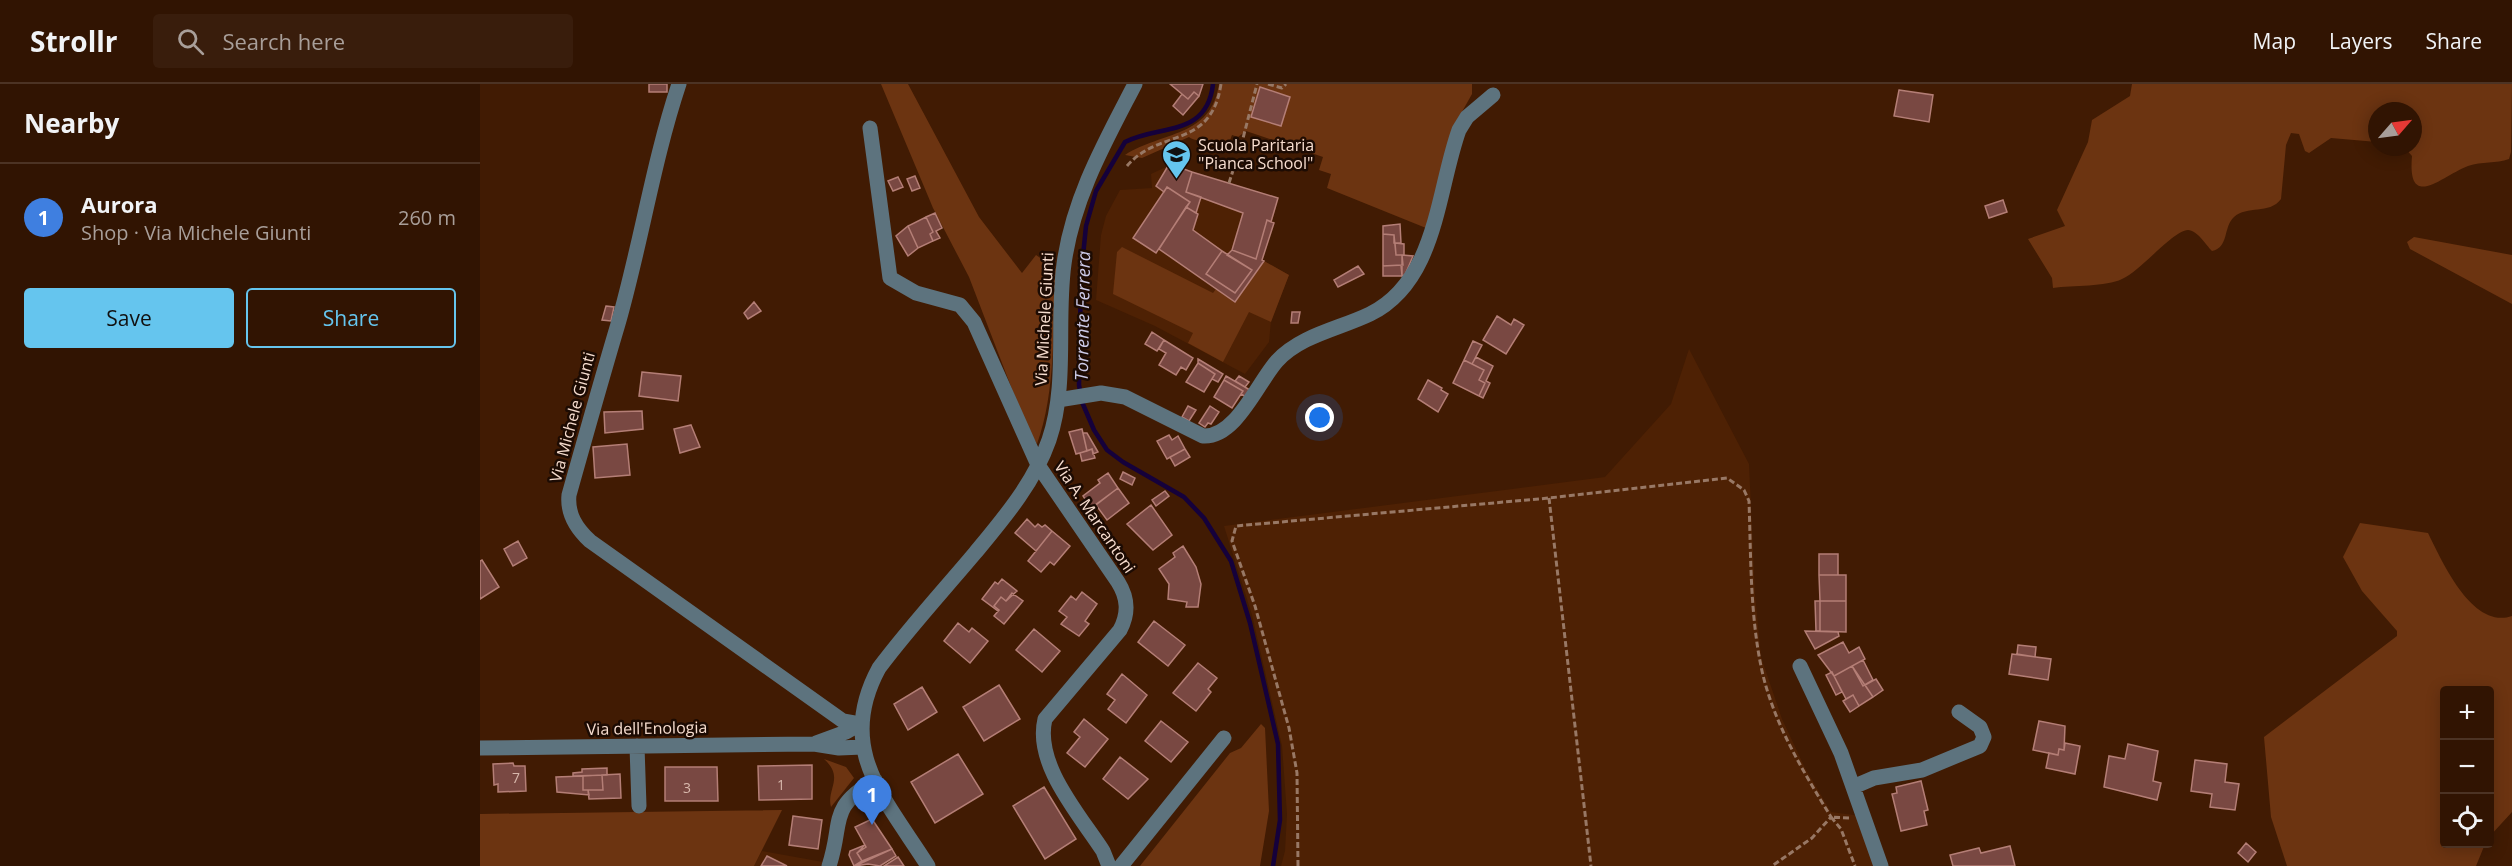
<!DOCTYPE html>
<meta charset="utf-8">
<style>
:root{--surface:#311402;--page:#391d0c;--text:#f1f3f6;--muted:#a89e99;--line:#4c3324;--accent:#65c5ee}
body{margin:0;font-family:"Open Sans",sans-serif;background:var(--page);color:var(--text)}
.controls{position:absolute;right:18px;bottom:18px;display:grid;overflow:hidden;border-radius:6px;box-shadow:0 3px 15px #0003}
.controls button{width:54px;height:54px;display:grid;place-items:center;padding:0;border:0;border-bottom:2px solid var(--line);background:var(--surface);color:var(--text);font:30px sans-serif}
.compass{position:absolute;left:1888px;top:18px;width:54px;height:54px;border-radius:50%;background:var(--surface);box-shadow:0 3px 15px #0003;rotate:62deg}
.you{position:absolute;left:840px;top:334px;width:21px;height:21px;margin:-15px;border:4px solid #fff;border-radius:50%;background:#1a73e8;box-shadow:0 0 0 9px #1a73e833}
.badge{display:grid;place-items:center;width:39px;height:39px;border-radius:50%;background:var(--accent);color:#fff;font-size:20px;font-weight:700}
.pin{position:absolute;translate:-50% -50px;filter:drop-shadow(0 2px 3px #0008)}
.pin::after{content:'';position:absolute;top:32px;width:21px;height:18px;background:inherit;clip-path:polygon(0 0,100% 0,50% 100%)}
.list{margin:0;padding:0;list-style:none}
h2{display:flex;justify-content:space-between;align-items:center;height:78px;margin:0;padding:0 24px;font-size:26px}
h2 small{font-size:20px;font-weight:400;color:var(--muted)}
.list li{display:grid;grid-template-columns:39px 1fr auto;gap:18px;align-items:center;box-sizing:border-box;height:108px;padding:0 24px;border-top:2px solid var(--line)}
.list b{display:block;font-size:22px;white-space:nowrap}
.list p{margin:0;font-size:20px;white-space:nowrap;color:var(--muted)}
.list em{font-size:20px;font-style:normal;color:var(--muted)}
.actions{display:flex;gap:12px;padding:18px 24px}
.actions a{flex:1;padding:14px 0;border:2px solid var(--accent);border-radius:6px;text-align:center;font-size:21px;color:var(--accent)}
.actions .main{background:var(--accent);color:#111}
.icon{flex:none;width:33px;height:33px;fill:none;stroke:currentColor;stroke-width:2;stroke-linecap:round;stroke-linejoin:round}
.map{position:relative;flex:none;width:2032px;height:782px;overflow:hidden}
header{display:flex;align-items:center;gap:36px;box-sizing:border-box;height:84px;padding:0 30px;background:var(--surface);border-bottom:2px solid var(--line)}
header strong{font-size:28px}
nav{display:flex;gap:33px;margin-inline-start:auto;font-size:21px}
.search{width:420px;height:54px;background:var(--page);display:flex;align-items:center;gap:15px;box-sizing:border-box;padding:0 21px;border-radius:6px;color:var(--muted);font-size:22px}
main{display:flex}
aside{flex:1;background:var(--surface)}
.map>svg:first-child{display:block}
.built{fill:#4e2104}
.green{fill:#6c3411}
.lines{fill:none;stroke-linecap:round;stroke-linejoin:round}
.stream{stroke:#15013b;stroke-width:4.5}
.building{fill:#794842;stroke:#b47e76;stroke-width:1.5}
.path{stroke:#987865;stroke-width:3;stroke-dasharray:6 3;stroke-linecap:butt}
.minor{stroke:#5d737e;stroke-width:15}
.labels{text-anchor:middle;dominant-baseline:central;stroke-width:5;stroke-linejoin:round;paint-order:stroke}
.number-label{font-size:14px;fill:#d8b8ac}
.poi-label{font-size:16px;fill:#f7ddcf;stroke:#1c0b03;text-anchor:start}
.street-label{font-size:16px;fill:#f7ddcf;stroke:#1c0b03}
.water-label{font-size:18px;font-style:italic;fill:#cdcbe8;stroke:#1c0b03}
</style>
<header>
<strong>Strollr</strong>
<div class="search"><svg class="icon" aria-label="search" viewBox="0 0 24 24"><circle cx="10" cy="10" r="6"/><path d="M15 15l6 6"/></svg>Search here</div>
<nav><a>Map</a><a>Layers</a><a>Share</a></nav>
</header>
<main>
<aside>
<h2>Nearby<small></small></h2>
<ul class="list">
<li><span class="badge" style="background:#3f7fe0">1</span><div><b>Aurora</b><p>Shop · Via Michele Giunti</p></div><em>260 m</em></li>
</ul>
<div class="actions"><a class="main">Save</a><a>Share</a></div>
</aside>
<div class="map">
<svg width="2032" height="782" viewBox="0 0 2032 782">
<rect width="100%" height="100%" fill="#411b03"/>
<path class="built" d="M688 82 798 114 782 176 809 191 791 237 789 258 765 290 675 242 616 216 621 151 626 132 640 106 672 104 671 90Z
M1209 265 1269 380 1275 510 1281 573 1302 635 1325 684 1351 728 1381 732 1397 782H801L805 767 807 730 802 662 772 531 744 442 1125 393 1191 320Z
M282 767 343 778 341 782H274Z"/>
<path class="green" d="M401 0H428L499 133 542 189 556 171 576 185C573 240 576 309 557 360L545 339 489 193 453 124Z
M739 0H992V10L974 42 946 144 847 104 851 90 839 86 843 73 766 47 758 53 752 51 748 62C738 59 715 58 709 53L662 74 645 71C682 47 731 54 739 0Z
M1652 0H2032L2031 68 2029 75C2016 80 2002 77 1988 82 1962 92 1927 128 1932 72L1924 63H1933V27H1897V58L1851 54 1829 69 1825 67 1819 50 1811 49 1806 61 1801 115C1789 131 1767 121 1754 133 1743 143 1749 164 1732 167 1726 161 1717 146 1708 146 1692 147 1661 187 1642 195 1626 203 1593 201 1573 204L1572 194 1548 155 1585 142 1577 126 1608 58 1612 36 1650 12Z
M1934 153 2032 171V220L1930 165 1927 158Z
M642 163 733 209 736 205 755 218 784 177 809 191 791 238 769 228 743 278 708 259 713 249 633 210 637 168Z
M1880 439 1948 449C1962 477 1992 546 2032 532V728L2010 752V606H1964V760H2005L1996 782H1807L1791 733 1784 653 1917 552V547L1882 507 1863 473Z
M781 640 785 644 789 727 780 782H660L750 669 761 664Z
M344 675 366 683 374 694 351 723C346 705 365 694 344 675Z
M302 726 274 782H0V730Z"/>
<g class="lines">
<path class="stream" d="M733 0C727 54 679 40 645 58L616 107 606 142 601 192 599 301 602 318 614 346 627 366 643 378 704 413 724 434 751 477 770 539 798 660 800 736 793 782"/>
</g>
<path class="building" d="M169 0H187V8H169Z
M690 0H723L719 12 714 8 708 15Z
M780 3 810 13 801 42 771 33Z
M1419 6 1453 11 1449 38 1414 32Z
M714 8 719 12 703 31 693 22 702 10 708 15Z
M693 81 712 88 706 108 721 113 716 129 706 123 710 118 687 103 684 108 676 102 688 82Z
M712 88 798 114 791 138 787 136 776 175 752 166 763 129 706 108Z
M435 92 440 104 432 107 427 95Z
M418 93 423 103 413 107 408 97Z
M687 103 710 118 676 169 653 154Z
M1523 116 1527 128 1509 134 1505 122Z
M706 123 718 130 713 146 742 167 726 190 755 209 772 186 747 171 752 166 776 175 787 136 794 139 782 176 784 177 755 218 679 165Z
M455 129 462 144 456 147 460 154 453 157 450 150 453 148 446 133Z
M446 133 453 148 450 150 453 157 438 164 428 142Z
M920 140 921 159H914V151L903 150V142Z
M428 142 438 164 428 172 416 152Z
M903 150 914 151 916 171H922L923 181 903 182Z
M915 159 924 160V171H916Z
M742 167 772 186 755 209 726 190Z
M922 171 933 172 925 191 922 192Z
M921 181 922 192H903V182Z
M878 182 884 190 858 203 854 196Z
M274 218 281 227 268 235 264 229Z
M126 222 134 223 131 237 122 236Z
M812 228H820L818 239H811Z
M1017 232 1031 241 1034 235 1044 241 1026 270 1003 256Z
M672 248 684 256 677 267 665 260Z
M684 256 713 274 706 286 701 283 696 291 679 281 686 269 679 265Z
M993 257 1002 261 992 280 984 276Z
M996 273 1013 282 1006 297 1010 299 1003 314 999 312 1005 299 999 296 1004 286 992 280Z
M718 275 743 290 738 298 732 295 735 290 718 279Z
M984 276 1004 286 999 296 1005 299 999 312 973 299Z
M718 279 735 290 724 308 706 298Z
M162 288 201 292 198 317 159 312Z
M746 292 770 306 766 313 761 310 763 307 744 296Z
M759 292 769 298 765 303 755 297Z
M744 296 763 307 752 324 734 313Z
M948 296 962 304 961 306 968 310 958 328 938 315Z
M708 322 716 326 709 337 702 333Z
M730 322 739 328 731 340 728 339 725 343 719 339Z
M162 327 163 345 125 349 124 328Z
M211 341 220 363 200 369 194 345Z
M602 345 607 367 596 370 589 348Z
M603 349H607L618 368 613 370 612 365 607 367Z
M689 351 692 356 698 352 705 365 687 375 677 357Z
M147 360 150 391 115 394 113 363Z
M612 365 615 374 602 377 600 369Z
M705 365 710 373 695 382 690 373Z
M643 388 655 394 652 401 640 395Z
M628 389 638 404 611 424 603 412 620 399 618 396Z
M638 404 649 419 627 436 616 421Z
M685 407 689 412 676 422 672 416Z
M671 421 692 451 673 466 647 440Z
M547 435 555 443 558 440 562 443 565 441 572 447 556 467 535 449Z
M572 447 590 462 574 481 570 478 561 488 548 477Z
M38 457 47 474 33 482 24 465Z
M703 462 716 483 721 500 718 523H706L707 518 688 515 689 500 679 485 695 473 693 469Z
M1339 470H1358V491H1339Z
M2 476 19 503 0 515V477Z
M1339 491H1366V517H1340Z
M522 495 537 507 526 517 521 513 514 522 519 526 518 527 502 515 515 498 518 500Z
M602 508 617 520 605 537 609 540 599 552 581 540 587 533 579 527 591 512 596 516Z
M532 509 543 517 524 540 514 532 519 526 514 522 521 513 526 517Z
M1335 517H1340V547H1336Z
M1340 517H1366V548L1340 547Z
M674 537 705 561 688 582 658 558Z
M478 539 489 548 492 544 508 557 490 579 464 557Z
M554 545 580 567 562 588 536 566Z
M1325 547 1358 548 1359 552 1335 565Z
M1363 558 1369 569 1379 563 1385 575 1354 592 1338 571Z
M1538 561 1556 563 1555 573 1537 570Z
M1532 570 1571 575 1568 596 1529 590Z
M1383 576 1393 596 1383 602 1372 582Z
M718 579 737 594 728 605 731 608 716 627 693 609Z
M1372 582 1393 613 1379 622 1373 611 1366 615 1354 592Z
M1352 588 1362 608 1356 611 1346 591Z
M642 590 667 611 646 639 628 625 635 616 627 610Z
M1396 595 1403 606 1393 613 1385 601Z
M519 601 540 635 504 657 483 623Z
M442 603 457 628 428 646 414 620Z
M1373 611 1379 622 1370 628 1363 617Z
M604 635 628 655 605 683 587 669 600 653 594 648Z
M681 637 708 658 691 678 665 657Z
M1559 637 1585 642 1584 666 1579 665 1578 671 1553 666Z
M1585 659 1600 662 1595 690 1566 684 1569 669 1578 671 1579 665 1584 666Z
M1648 660 1678 667 1673 697 1681 699 1677 716 1624 703 1629 672 1645 675Z
M478 670 503 710 455 739 431 698Z
M640 673 668 695 648 715 623 695Z
M1715 676 1747 680 1745 698 1759 700 1755 726 1730 723 1732 710 1711 707Z
M33 679 34 682H45L46 707 18 708V700L14 701 13 680Z
M332 681V715L279 716 278 682Z
M185 683H237L238 717H185Z
M127 684V691L93 692V689L102 688V685Z
M140 690 141 714 109 715 108 706H123L122 691Z
M122 691 123 706H103V692Z
M103 692V706H108L109 711 77 708 76 693Z
M1441 697 1448 726 1444 727 1447 741 1421 747 1412 710 1417 709 1416 703Z
M564 703 596 755 565 775 533 722Z
M313 732 342 736 338 765 309 761Z
M392 735 412 765 382 777 377 769 386 763 375 743Z
M1766 759 1776 768 1768 778 1758 769Z
M385 761 377 769 382 777 374 782 369 771 370 767Z
M1530 762 1535 782H1473L1470 771 1499 764 1501 769Z
M412 765 416 772 400 782 388 780 375 782Z
M287 772 307 782H281Z
M418 773 424 782H404Z"/>
<g class="lines">
<path class="path" d="M788 0 802 4 806 0
M761 62 777 0
M647 82C679 44 731 66 741 0
M749 99 757 74
M1069 414 1111 782
M1369 734 1351 733 1361 745 1375 782
M818 782 817 689 809 644 775 522 752 457 756 442 1069 414 1247 394 1264 406 1269 417C1271 474 1270 532 1282 587 1294 640 1323 687 1351 733L1332 754 1292 782"/>
<path class="minor" d="M199 0C173 78 161 160 138 240 121 297 105 354 89 411 87 430 96 444 110 457L363 637 380 640
M390 44 410 194 436 209 480 221 494 238 558 381 638 498C648 514 649 529 640 546L565 635C554 680 599 730 623 767L629 782
M578 316 621 309 645 313 723 352C756 354 778 298 797 277 821 251 859 245 890 230 957 197 957 107 979 46L987 33 1013 11
M1320 582 1361 669 1401 782
M336 659 366 648 380 640
M157 662 159 722
M0 664 334 660 359 664 383 663
M1373 703 1394 694 1442 686 1500 662 1504 653 1500 643 1479 628
M349 782C364 737 347 725 395 696
M448 782C405 714 355 665 399 584 429 544 463 507 495 469 524 434 554 399 569 356 588 300 576 238 584 180 593 114 625 58 655 0
M641 782 744 654"/>
</g>
<defs>
<symbol id="school-pin" viewBox="-11 -11 22 30"><path d="M0 17L-7.5 6A9.5 9.5 0 1 1 7.5 6Z" fill="#65c5ee" stroke="#1c0b03"/><path d="M0-5L7-2L0 1L-7-2ZM-4 1L0 2.5L4 1V4Q0 6-4 4Z" fill="#111"/></symbol>
</defs>
<g fill-rule="evenodd">
<use href="#school-pin" x="680" y="54" width="33" height="45"/>
</g>
<g class="labels">
<g class="number-label">
<text x="36" y="693">7</text>
<text x="301" y="700">1</text>
<text x="207" y="703">3</text>
</g>
<g class="poi-label">
<text x="718" y="61">Scuola Paritaria<tspan x="718" dy="18">"Pianca School"</tspan></text>
</g>
<g class="street-label">
<text transform="translate(564 235) rotate(-87)">Via Michele Giunti</text>
<text transform="translate(92 333) rotate(-75)">Via Michele Giunti</text>
<text transform="translate(615 433) rotate(56)">Via A. Marcantoni</text>
<text transform="translate(167 644) rotate(-1)">Via dell'Enologia</text>
</g>
<g class="water-label">
<text transform="translate(602 232) rotate(-89)">Torrente Ferrera</text>
</g>
</g>
</svg>
<div class="controls">
<button>+</button>
<button>−</button>
<button><svg class="icon" aria-label="locate" viewBox="0 0 24 24"><circle cx="12" cy="12" r="6"/><path d="M12 2v4M12 18v4M2 12h4M18 12h4"/></svg></button>
</div>
<svg class="compass" viewBox="-18 -18 36 36"><path d="M0-13l5 13h-10z" fill="#e53935"/><path d="M0 13l5-13h-10z" fill="#a89e99"/></svg>
<div class="you"></div>
<div class="pin badge" style="left:392px;top:741px;background:#3f7fe0">1</div>
</div>
</main>
